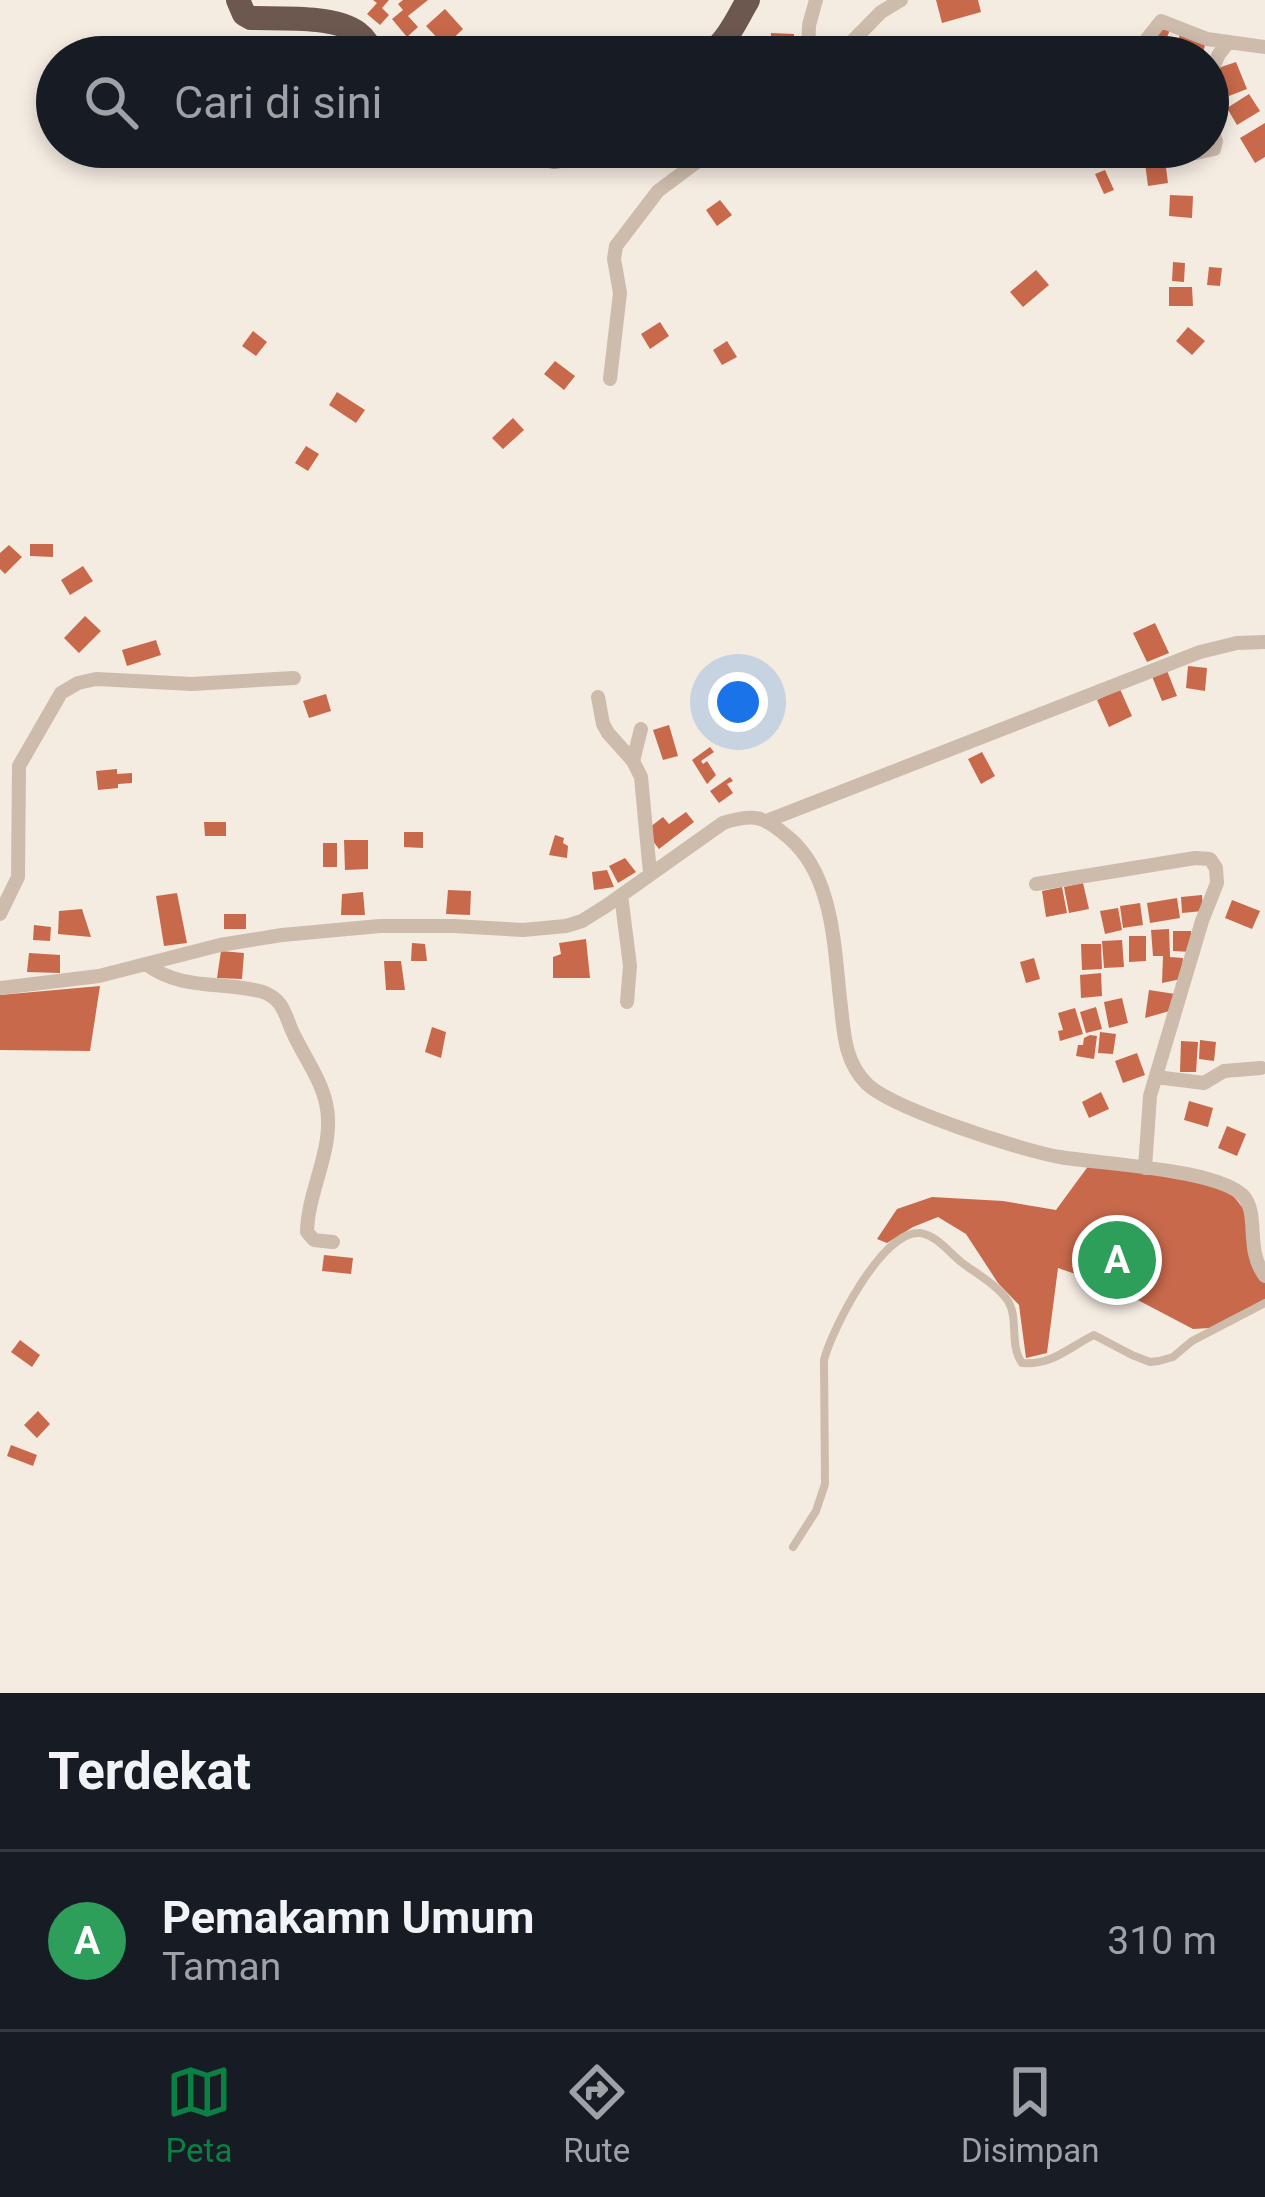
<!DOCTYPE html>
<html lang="id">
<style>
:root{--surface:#171b24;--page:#242831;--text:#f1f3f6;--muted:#9ea1a6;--line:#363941;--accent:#0b8043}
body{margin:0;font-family:Roboto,sans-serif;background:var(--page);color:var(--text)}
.you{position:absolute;left:738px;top:702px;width:42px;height:42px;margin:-30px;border:9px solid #fff;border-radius:50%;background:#1a73e8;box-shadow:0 0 0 18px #1a73e833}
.badge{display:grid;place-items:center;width:78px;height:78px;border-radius:50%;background:var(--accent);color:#fff;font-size:39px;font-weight:700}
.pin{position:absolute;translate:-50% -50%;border:6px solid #fff;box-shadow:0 3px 12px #0006}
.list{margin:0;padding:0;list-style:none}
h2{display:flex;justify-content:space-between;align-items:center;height:156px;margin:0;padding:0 48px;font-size:51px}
h2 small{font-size:39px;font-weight:400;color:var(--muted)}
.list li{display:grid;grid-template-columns:78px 1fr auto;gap:36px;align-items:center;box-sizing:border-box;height:180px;padding:0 48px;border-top:3px solid var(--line)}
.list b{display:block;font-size:45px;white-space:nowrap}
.list p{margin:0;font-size:39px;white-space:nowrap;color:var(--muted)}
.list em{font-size:39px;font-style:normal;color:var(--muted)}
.icon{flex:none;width:66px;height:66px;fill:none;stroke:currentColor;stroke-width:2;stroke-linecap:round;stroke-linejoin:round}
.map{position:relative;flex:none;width:1265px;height:1693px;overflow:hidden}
.search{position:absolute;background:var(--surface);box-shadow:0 6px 18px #0003;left:36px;right:36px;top:36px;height:132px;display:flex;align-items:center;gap:30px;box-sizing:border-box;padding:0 42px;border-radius:66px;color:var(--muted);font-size:45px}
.sheet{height:336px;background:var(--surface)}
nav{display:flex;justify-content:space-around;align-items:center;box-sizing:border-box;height:168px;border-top:3px solid var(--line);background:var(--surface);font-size:33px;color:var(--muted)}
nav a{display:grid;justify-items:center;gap:6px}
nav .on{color:var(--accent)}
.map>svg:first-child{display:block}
.building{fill:#c8694b}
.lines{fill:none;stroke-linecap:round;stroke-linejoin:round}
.service{stroke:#cdbbac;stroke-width:8}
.minor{stroke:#cdbbac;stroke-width:14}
.trunk{stroke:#6c584f;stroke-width:24}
</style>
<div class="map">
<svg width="1265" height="1693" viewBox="0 0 1265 1693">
<rect width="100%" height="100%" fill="#f4ebe1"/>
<path class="building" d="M373 0H389L382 8 389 15 380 25 367 14 377 3Z
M403 0H428L408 16 418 27 407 37 392 19 403 10 398 4Z
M936 0H978L981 12 942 23Z
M445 9 463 29 445 46 426 26Z
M1160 22 1171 27 1161 53 1149 48Z
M771 33 794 34V48L771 47Z
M1180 34 1206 41 1202 57H1173Z
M399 38 409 54 405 57H391L385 47Z
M871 42 886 57H856Z
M1236 62 1247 89 1229 96 1218 68Z
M1249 94 1260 111 1237 125 1227 108Z
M1265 123V157L1255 163 1240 138Z
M1165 160 1168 183 1148 186 1145 163Z
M1105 170 1114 190 1104 194 1095 174Z
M1170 195 1193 196 1192 218 1169 216Z
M720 200 732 215 717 226 706 210Z
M1173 262 1185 263 1184 282 1172 281Z
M1209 267 1222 268 1220 286 1207 285Z
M1036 270 1049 285 1023 307 1010 292Z
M1169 287H1192L1193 306H1169Z
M660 322 669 336 650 349 641 334Z
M1188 327 1205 341 1192 355 1176 341Z
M253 331 267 342 256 356 242 346Z
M727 341 737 357 722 365 713 350Z
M555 361 575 376 564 390 544 374Z
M337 392 365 410 356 423 329 405Z
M513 418 524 430 503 449 492 438Z
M306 446 319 454 308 471 295 463Z
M30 544H53V557L30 556Z
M9 545 22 557 5 574 0 569V553Z
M83 566 93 581 70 595 61 580Z
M85 616 101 631 79 653 64 638Z
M1155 623 1169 653 1147 662 1133 633Z
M156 640 161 655 127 666 122 650Z
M1188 666 1207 668 1205 691 1186 688Z
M1166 668 1177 696 1162 701 1151 674Z
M1120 689 1132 716 1109 727 1097 700Z
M326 694 331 711 309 718 303 701Z
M669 725 678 756 663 760 653 730Z
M710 747 714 752 701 761 703 764 707 761 716 775 707 784 692 760Z
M982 752 995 776 981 784 968 759Z
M117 769V774L132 773V783L118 784V788L98 790 96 771Z
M730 777 733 781 727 784 733 793 719 803 710 791Z
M686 812 694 822 659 849 645 831 663 817 669 824Z
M204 822H226V836H205Z
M404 832H423V848L404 847Z
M555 835 564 838 563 843 568 846 567 858 549 855Z
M344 840H368V869L345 870Z
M323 843H337V867H323Z
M625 858 636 872 618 883 609 866Z
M607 870 614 887 594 890 592 872Z
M1083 883 1089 909 1069 913 1064 887Z
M1062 887 1067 913 1046 917 1042 891Z
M448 890 471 891 470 915 446 914Z
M363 892 365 915H341L342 894Z
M177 893 187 943 164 946 156 896Z
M1202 895 1203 911 1182 913 1181 897Z
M1177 898 1180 918 1150 923 1147 903Z
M1232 900 1260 911 1252 929 1225 918Z
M1140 903 1143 925 1123 928 1120 906Z
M1118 908 1122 930 1105 934 1100 911Z
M82 909 91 937 58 934 59 911Z
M224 914H246V929H224Z
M34 925 51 927 50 941 33 940Z
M1169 929 1170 957 1183 958 1181 979 1162 983 1163 956H1153L1151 930Z
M1173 931H1191V952L1173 951Z
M1129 936H1146V961L1129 962Z
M586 939 590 978H553V957L561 954 559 943Z
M1122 940 1124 967 1104 968 1102 941Z
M412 943 425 944 427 961H411Z
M1081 944H1101L1102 969 1082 970Z
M221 951 244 953 242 979 217 978Z
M29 953 60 955V973L27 972Z
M1034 958 1040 979 1026 983 1020 962Z
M384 961H401L405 990H386Z
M1101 973 1102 996 1081 998 1080 975Z
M100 986 90 1051 0 1050V995Z
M1149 990 1175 994 1173 1010 1145 1018Z
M1122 998 1128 1023 1109 1028 1104 1002Z
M1096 1007 1102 1029 1086 1033 1080 1012Z
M1075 1008 1083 1034 1060 1041 1058 1031 1063 1030 1058 1013Z
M432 1027 446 1032 441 1058 425 1052Z
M1100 1032 1116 1034 1113 1054 1098 1053Z
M1090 1035 1097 1036 1094 1059 1076 1056 1078 1045H1083L1084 1038Z
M1200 1040 1216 1042 1214 1061 1199 1059Z
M1181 1041 1198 1042 1196 1072H1180Z
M1137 1053 1145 1075 1123 1083 1115 1061Z
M1101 1092 1109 1109 1089 1118 1082 1102Z
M1189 1101 1213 1108 1208 1127 1184 1120Z
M1227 1126 1246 1134 1237 1156 1218 1148Z
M1089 1165 1186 1179 1228 1189 1246 1212 1265 1283V1301L1210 1328 1193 1329 1113 1287 1058 1268 1047 1353 1026 1358 1019 1305 998 1283 966 1234 938 1217 913 1227 887 1243 877 1239 897 1209 932 1197 1003 1201 1056 1210Z
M324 1255 353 1258 351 1274 322 1271Z
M20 1340 40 1355 32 1367 11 1352Z
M38 1411 50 1424 37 1438 24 1425Z
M11 1445 37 1455 33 1466 7 1456Z"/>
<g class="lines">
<path class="service" d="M793 1547 816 1511 825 1484 824 1360C832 1329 883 1229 920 1233 937 1235 951 1255 965 1265 979 1275 998 1286 1008 1301 1019 1319 1009 1345 1022 1363 1052 1366 1069 1347 1094 1335L1132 1355 1150 1362 1159 1361 1173 1357 1192 1341 1265 1303"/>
<path class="minor" d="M1142 45 1161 21 1207 39 1265 47
M808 57 809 25 816 0
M837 57 881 12 901 0
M1208 78 1219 54 1228 43
M1138 153H1196L1214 149 1216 141 1208 120
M610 379 620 293 614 259 616 246 658 191 717 147
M598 697 603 724 608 733 633 761 641 777 650 873
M633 761 641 729
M769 820 1200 652 1237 643 1265 642
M1036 884 1195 858 1210 859 1216 868 1217 883 1202 921 1150 1096 1145 1168
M621 895 630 966 627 1002
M0 914 18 877 19 766 61 693 78 683 96 679 192 684 294 678
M146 964C181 991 223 981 263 992 285 1000 285 1017 294 1035 305 1058 320 1078 326 1103 336 1147 308 1188 307 1232L314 1240 333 1242
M0 988 99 976 220 945 282 935 380 926H454L523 930 566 926 582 921 606 906 723 823C754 813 764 816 788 837 835 876 834 951 841 1007 844 1035 845 1061 866 1083 890 1108 1023 1151 1060 1157 1099 1164 1223 1169 1245 1198 1259 1218 1245 1249 1265 1276
M1156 1077 1204 1083 1224 1071 1261 1068"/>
<path class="trunk" d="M238 0 244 14 251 18C280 19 334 15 358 33 366 39 370 48 375 57
M607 57C644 33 692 68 717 47 730 36 739 15 748 0
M520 147C540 153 558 165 575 147"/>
</g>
</svg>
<div class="you"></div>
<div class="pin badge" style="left:1117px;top:1260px;background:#2e9e5b">A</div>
<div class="search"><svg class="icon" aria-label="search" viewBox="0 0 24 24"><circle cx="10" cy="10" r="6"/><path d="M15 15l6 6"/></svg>Cari di sini</div>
</div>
<section class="sheet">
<h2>Terdekat<small></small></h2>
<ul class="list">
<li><span class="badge" style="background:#2e9e5b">A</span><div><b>Pemakamn Umum</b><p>Taman</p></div><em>310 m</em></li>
</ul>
</section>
<nav>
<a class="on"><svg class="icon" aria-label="map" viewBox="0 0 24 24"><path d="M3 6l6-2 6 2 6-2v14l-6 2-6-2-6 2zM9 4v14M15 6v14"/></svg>Peta</a>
<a><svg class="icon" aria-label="directions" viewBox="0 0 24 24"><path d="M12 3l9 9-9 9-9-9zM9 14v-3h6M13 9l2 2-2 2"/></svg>Rute</a>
<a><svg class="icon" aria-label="saved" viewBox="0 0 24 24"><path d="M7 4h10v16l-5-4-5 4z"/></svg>Disimpan</a>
</nav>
